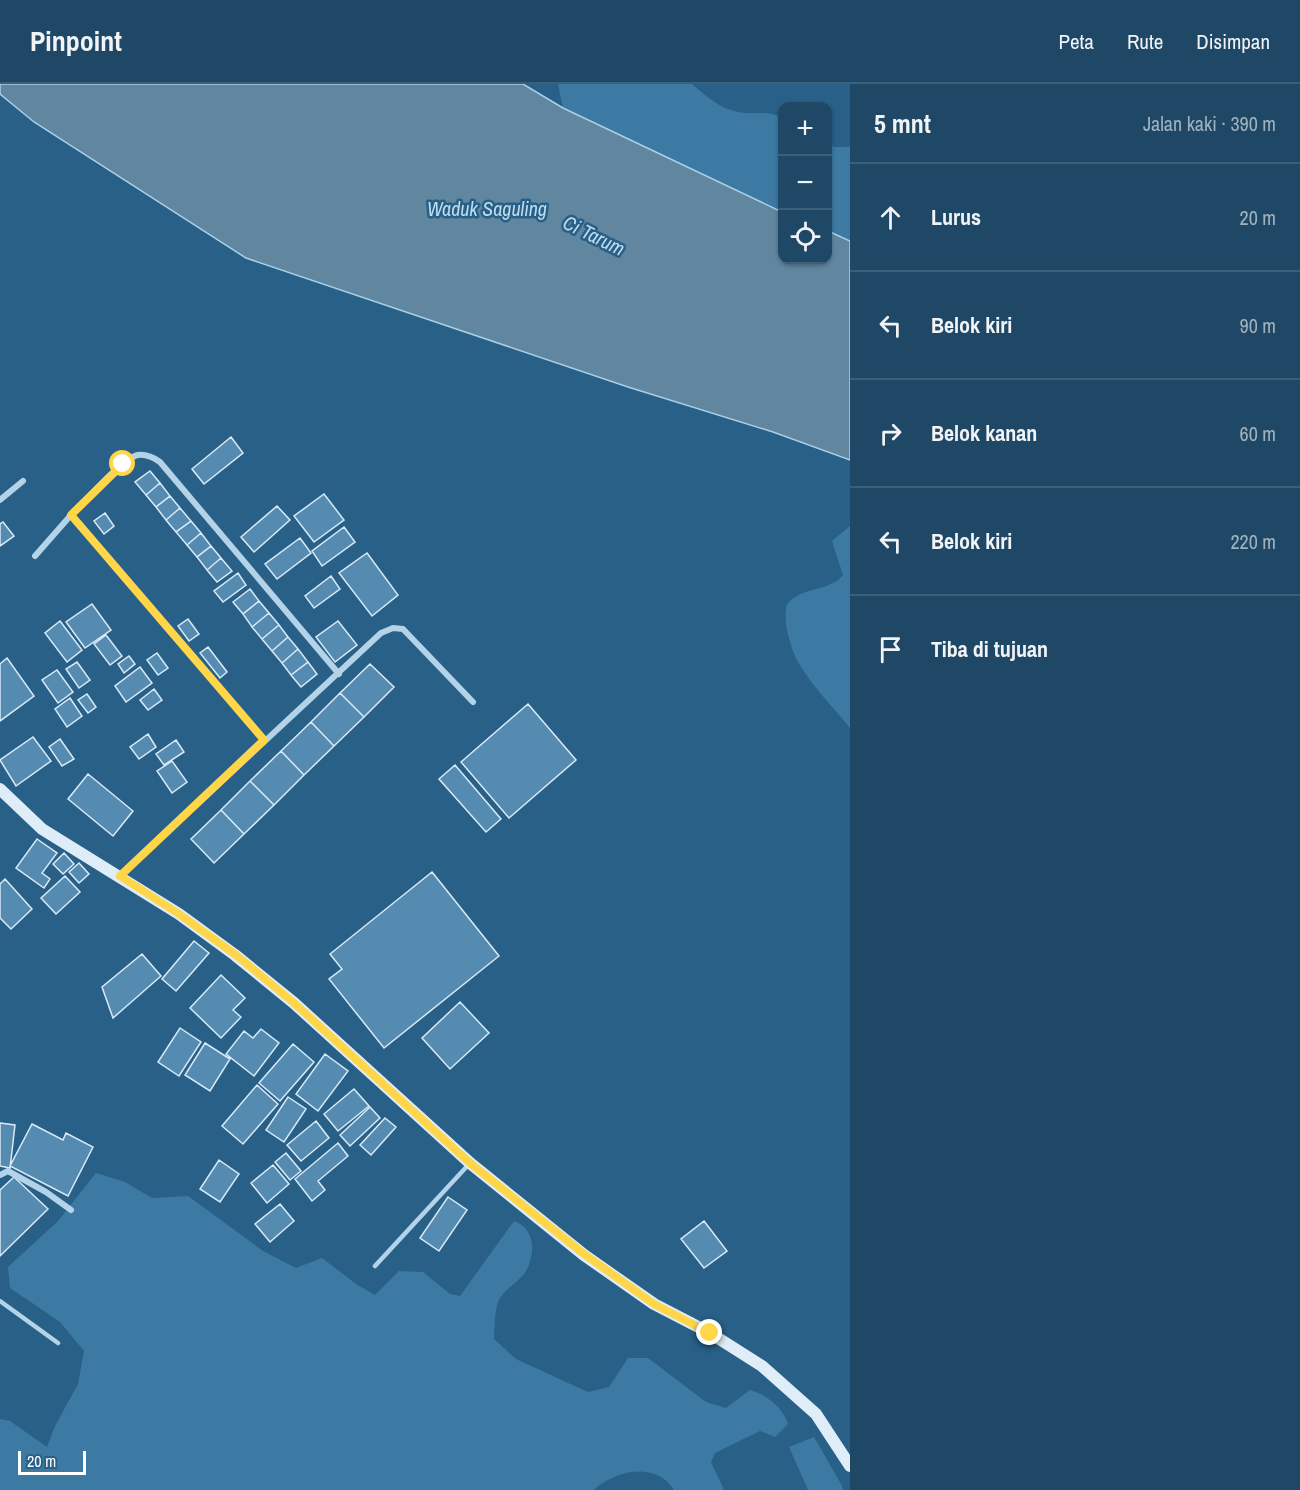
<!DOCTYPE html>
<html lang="id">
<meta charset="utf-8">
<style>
:root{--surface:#1e4865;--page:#264f6b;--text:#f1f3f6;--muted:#a1b2bf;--line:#3c6079}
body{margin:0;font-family:"Archivo Narrow",sans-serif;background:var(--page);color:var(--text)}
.controls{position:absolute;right:18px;top:18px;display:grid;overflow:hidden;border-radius:12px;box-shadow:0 2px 4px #0004}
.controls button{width:54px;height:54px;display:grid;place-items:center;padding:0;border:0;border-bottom:2px solid var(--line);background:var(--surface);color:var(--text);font:30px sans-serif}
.scale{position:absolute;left:18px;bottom:15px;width:68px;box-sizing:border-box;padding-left:6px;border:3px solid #fff;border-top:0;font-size:16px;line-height:21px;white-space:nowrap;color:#fff;-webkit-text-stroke:4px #286087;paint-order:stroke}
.stop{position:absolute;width:18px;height:18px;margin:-14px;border:4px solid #ffd54a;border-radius:50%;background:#fff}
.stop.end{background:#ffd54a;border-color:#fff;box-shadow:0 2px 6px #0008}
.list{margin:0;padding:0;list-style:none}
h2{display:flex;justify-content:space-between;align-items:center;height:78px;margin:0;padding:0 24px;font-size:26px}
h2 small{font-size:20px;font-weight:400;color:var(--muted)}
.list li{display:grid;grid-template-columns:39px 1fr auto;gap:18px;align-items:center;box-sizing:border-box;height:108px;padding:0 24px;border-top:2px solid var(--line)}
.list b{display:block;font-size:22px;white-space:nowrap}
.list em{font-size:20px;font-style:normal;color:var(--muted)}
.icon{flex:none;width:33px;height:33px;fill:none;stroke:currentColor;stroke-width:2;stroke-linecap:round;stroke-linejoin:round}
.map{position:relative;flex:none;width:850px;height:1406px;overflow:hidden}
header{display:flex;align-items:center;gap:36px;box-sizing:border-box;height:84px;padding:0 30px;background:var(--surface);border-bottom:2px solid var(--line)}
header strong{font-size:28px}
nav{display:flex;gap:33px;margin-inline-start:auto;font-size:21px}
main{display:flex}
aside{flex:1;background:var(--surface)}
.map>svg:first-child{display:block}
.green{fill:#3d7aa3}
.water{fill:#6086a0;stroke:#a9d0e8;stroke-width:1.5}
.building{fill:#558bb0;stroke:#d8eaf7;stroke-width:1.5}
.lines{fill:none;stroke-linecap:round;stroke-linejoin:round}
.lane{stroke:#b4d3e8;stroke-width:4.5}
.street{stroke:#b4d3e8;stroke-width:6}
.secondary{stroke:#deedf7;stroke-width:12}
.route{stroke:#ffd54a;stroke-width:8}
.labels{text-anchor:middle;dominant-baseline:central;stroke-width:5;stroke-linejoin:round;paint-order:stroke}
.water-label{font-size:20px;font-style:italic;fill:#c0ddef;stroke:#286087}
</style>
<header>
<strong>Pinpoint</strong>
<nav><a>Peta</a><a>Rute</a><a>Disimpan</a></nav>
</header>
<main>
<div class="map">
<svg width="850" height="1406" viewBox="0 0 850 1406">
<rect width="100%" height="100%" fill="#286087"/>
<path class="green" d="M558 0H692C708 14 723 27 745 29 761 30 766 27 782 33V128L563 24Z
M828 59 834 63H850V157L828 147Z
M850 442V644C833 623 811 601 798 578 791 566 779 526 790 517 805 503 830 507 843 491L832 457Z
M96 1089 125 1098 152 1114 188 1112 263 1167 296 1184 322 1174 356 1200 375 1211 399 1187 423 1188 450 1210 460 1212 514 1137C535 1144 536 1169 526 1187 519 1199 503 1205 498 1218 494 1230 495 1244 494 1255L516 1275 579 1304 588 1308 609 1303 628 1274H648L706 1318 726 1324 750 1306C766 1310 784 1325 788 1340L775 1353 760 1347 715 1369 711 1378 724 1406H674C656 1377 615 1386 594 1406H0V1335L10 1337 47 1363 55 1342 78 1300 84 1267 60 1238 10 1204 8 1183 58 1137Z
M814 1353 841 1400 843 1406H808L789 1363Z"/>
<path class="water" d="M0 0H523L563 24 782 128V176H828V147L850 157V376L773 348 628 303 246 174 34 38 0 10Z"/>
<path class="building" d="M231 353 243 369 204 400 192 385Z
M150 387 160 399 146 411 135 398Z
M160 399 170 412 156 423 146 411Z
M324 410 344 436 314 458 294 432Z
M170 412 180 424 166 436 156 423Z
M277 422 290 436 254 468 241 453Z
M180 424 191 437 176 448 166 436Z
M105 429 114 442 104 450 94 437Z
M191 437 201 449 187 461 176 448Z
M3 438 14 452 0 462V440Z
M344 443 355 458 322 482 312 467Z
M201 449 211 462 197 473 187 461Z
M300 454 311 469 277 495 265 480Z
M211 462 221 474 207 486 197 473Z
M367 469 398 511 372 532 339 489Z
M221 474 232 487 217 498 207 486Z
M238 489 246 501 223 518 214 507Z
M331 492 340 505 314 524 305 512Z
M250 505 259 517 243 530 233 518Z
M259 517 269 529 252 543 243 530Z
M92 520 111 546 85 564 66 538Z
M269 529 279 541 262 555 252 543Z
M188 535 199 550 189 557 178 542Z
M60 537 82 566 67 578 45 549Z
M338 537 357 561 335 578 316 553Z
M279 541 288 553 272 567 262 555Z
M106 551 122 572 110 581 94 560Z
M288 553 298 565 282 579 272 567Z
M208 563 227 588 220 594 200 569Z
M298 565 308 578 291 591 282 579Z
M157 569 168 584 158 591 147 576Z
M129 572 135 580 124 589 118 580Z
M7 574 34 612 0 637V580Z
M77 578 90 596 79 604 66 585Z
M308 578 317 590 301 603 291 591Z
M370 580 394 603 364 633 340 609Z
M140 583 152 599 126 618 115 602Z
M57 586 73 608 58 619 42 596Z
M154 605 162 616 148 626 140 616Z
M340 609 364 633 334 662 311 638Z
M87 610 96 623 88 629 78 616Z
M70 614 82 632 67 643 55 625Z
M528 620 576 676 509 734 461 678Z
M311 638 334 662 304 691 281 667Z
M148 650 156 663 139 675 130 663Z
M33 653 51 677 16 702 0 676Z
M60 655 74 675 62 682 49 663Z
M176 656 184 668 164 681 156 670Z
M281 667 304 691 274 721 250 697Z
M172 677 187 698 172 709 157 687Z
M455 681 501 735 486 748 439 695Z
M88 690 133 727 113 752 68 715Z
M250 697 274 721 244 750 221 726Z
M221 726 244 750 214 779 191 755Z
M37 755 57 769 42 789 50 795 44 804 16 784Z
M64 769 74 780 63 790 53 780Z
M79 779 89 790 79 799 69 788Z
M432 788 499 872 384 964 329 895 342 885 330 870Z
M65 792 80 808 56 830 41 814Z
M5 795 32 825 11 845 0 834V800Z
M194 857 209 869 176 907 162 895Z
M142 870 161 892 113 934 102 903Z
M221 891 245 914 233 926 241 933 221 954 190 924Z
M460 918 489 949 450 985 422 954Z
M180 944 201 958 179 992 158 978Z
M261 945 279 959 254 992 226 970 244 947 253 954Z
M205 959 230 975 210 1007 185 991Z
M293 960 314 978 280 1017 259 999Z
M325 970 348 987 318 1027 296 1010Z
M257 1001 278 1020 243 1060 222 1042Z
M354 1005 369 1022 338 1047 324 1030Z
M288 1013 306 1025 284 1058 266 1046Z
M370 1023 380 1034 350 1062 340 1051Z
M385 1034 396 1043 371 1071 360 1061Z
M316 1037 329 1054 301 1077 287 1061Z
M0 1039 15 1041 10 1084 0 1082Z
M32 1040 63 1056 66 1049 93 1063 68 1112 10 1082Z
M338 1059 348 1072 318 1097 325 1106 312 1117 295 1095Z
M286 1069 301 1087 290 1096 275 1078Z
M219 1076 239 1090 220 1118 200 1105Z
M273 1081 289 1100 267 1119 251 1099Z
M14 1093 48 1125 0 1172V1106Z
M448 1113 467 1126 439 1167 420 1154Z
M280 1120 294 1137 270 1158 255 1140Z
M704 1137 727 1167 704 1184 681 1155Z"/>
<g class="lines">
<path class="lane" d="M375 1182 470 1079
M0 1217 58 1259"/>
<path class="street" d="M0 416 23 397
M35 472 71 431
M264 656 71 431C85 418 122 374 138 371 147 370 153 373 160 378L339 590
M120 792 381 549 393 544 403 545 473 618
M0 1091 8 1087 46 1108 71 1126"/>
<path class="secondary" d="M0 705 42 745 179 830 235 871 294 919 470 1079 584 1171 654 1220 710 1249 762 1282 816 1330 850 1382"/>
</g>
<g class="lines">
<path class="route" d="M123 380 71 431 264 656 120 792 179 830 236 871 294 919 470 1079 584 1170 654 1220 710 1249"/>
</g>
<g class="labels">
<g class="water-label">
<text x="487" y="124">Waduk Saguling</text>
<text transform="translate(594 151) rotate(26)">Ci Tarum</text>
</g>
</g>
</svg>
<div class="controls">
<button>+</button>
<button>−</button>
<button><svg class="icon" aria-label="locate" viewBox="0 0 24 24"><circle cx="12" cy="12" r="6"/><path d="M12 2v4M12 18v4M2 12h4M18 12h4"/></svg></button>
</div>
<div class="scale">20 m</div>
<div class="stop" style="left:123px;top:380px"></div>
<div class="stop end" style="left:710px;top:1249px"></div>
</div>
<aside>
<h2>5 mnt<small>Jalan kaki · 390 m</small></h2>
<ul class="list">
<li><svg class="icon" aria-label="ahead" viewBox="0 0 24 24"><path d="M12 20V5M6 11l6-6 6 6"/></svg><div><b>Lurus</b></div><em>20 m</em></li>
<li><svg class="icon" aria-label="left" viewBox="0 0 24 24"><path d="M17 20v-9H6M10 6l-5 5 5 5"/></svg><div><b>Belok kiri</b></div><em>90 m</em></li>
<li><svg class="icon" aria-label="right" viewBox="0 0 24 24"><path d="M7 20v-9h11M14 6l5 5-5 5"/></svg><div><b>Belok kanan</b></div><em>60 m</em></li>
<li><svg class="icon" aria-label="left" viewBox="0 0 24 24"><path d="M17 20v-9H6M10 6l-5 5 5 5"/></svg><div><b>Belok kiri</b></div><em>220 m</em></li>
<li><svg class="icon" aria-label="arrive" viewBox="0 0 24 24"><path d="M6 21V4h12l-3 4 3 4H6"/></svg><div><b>Tiba di tujuan</b></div></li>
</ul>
</aside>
</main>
